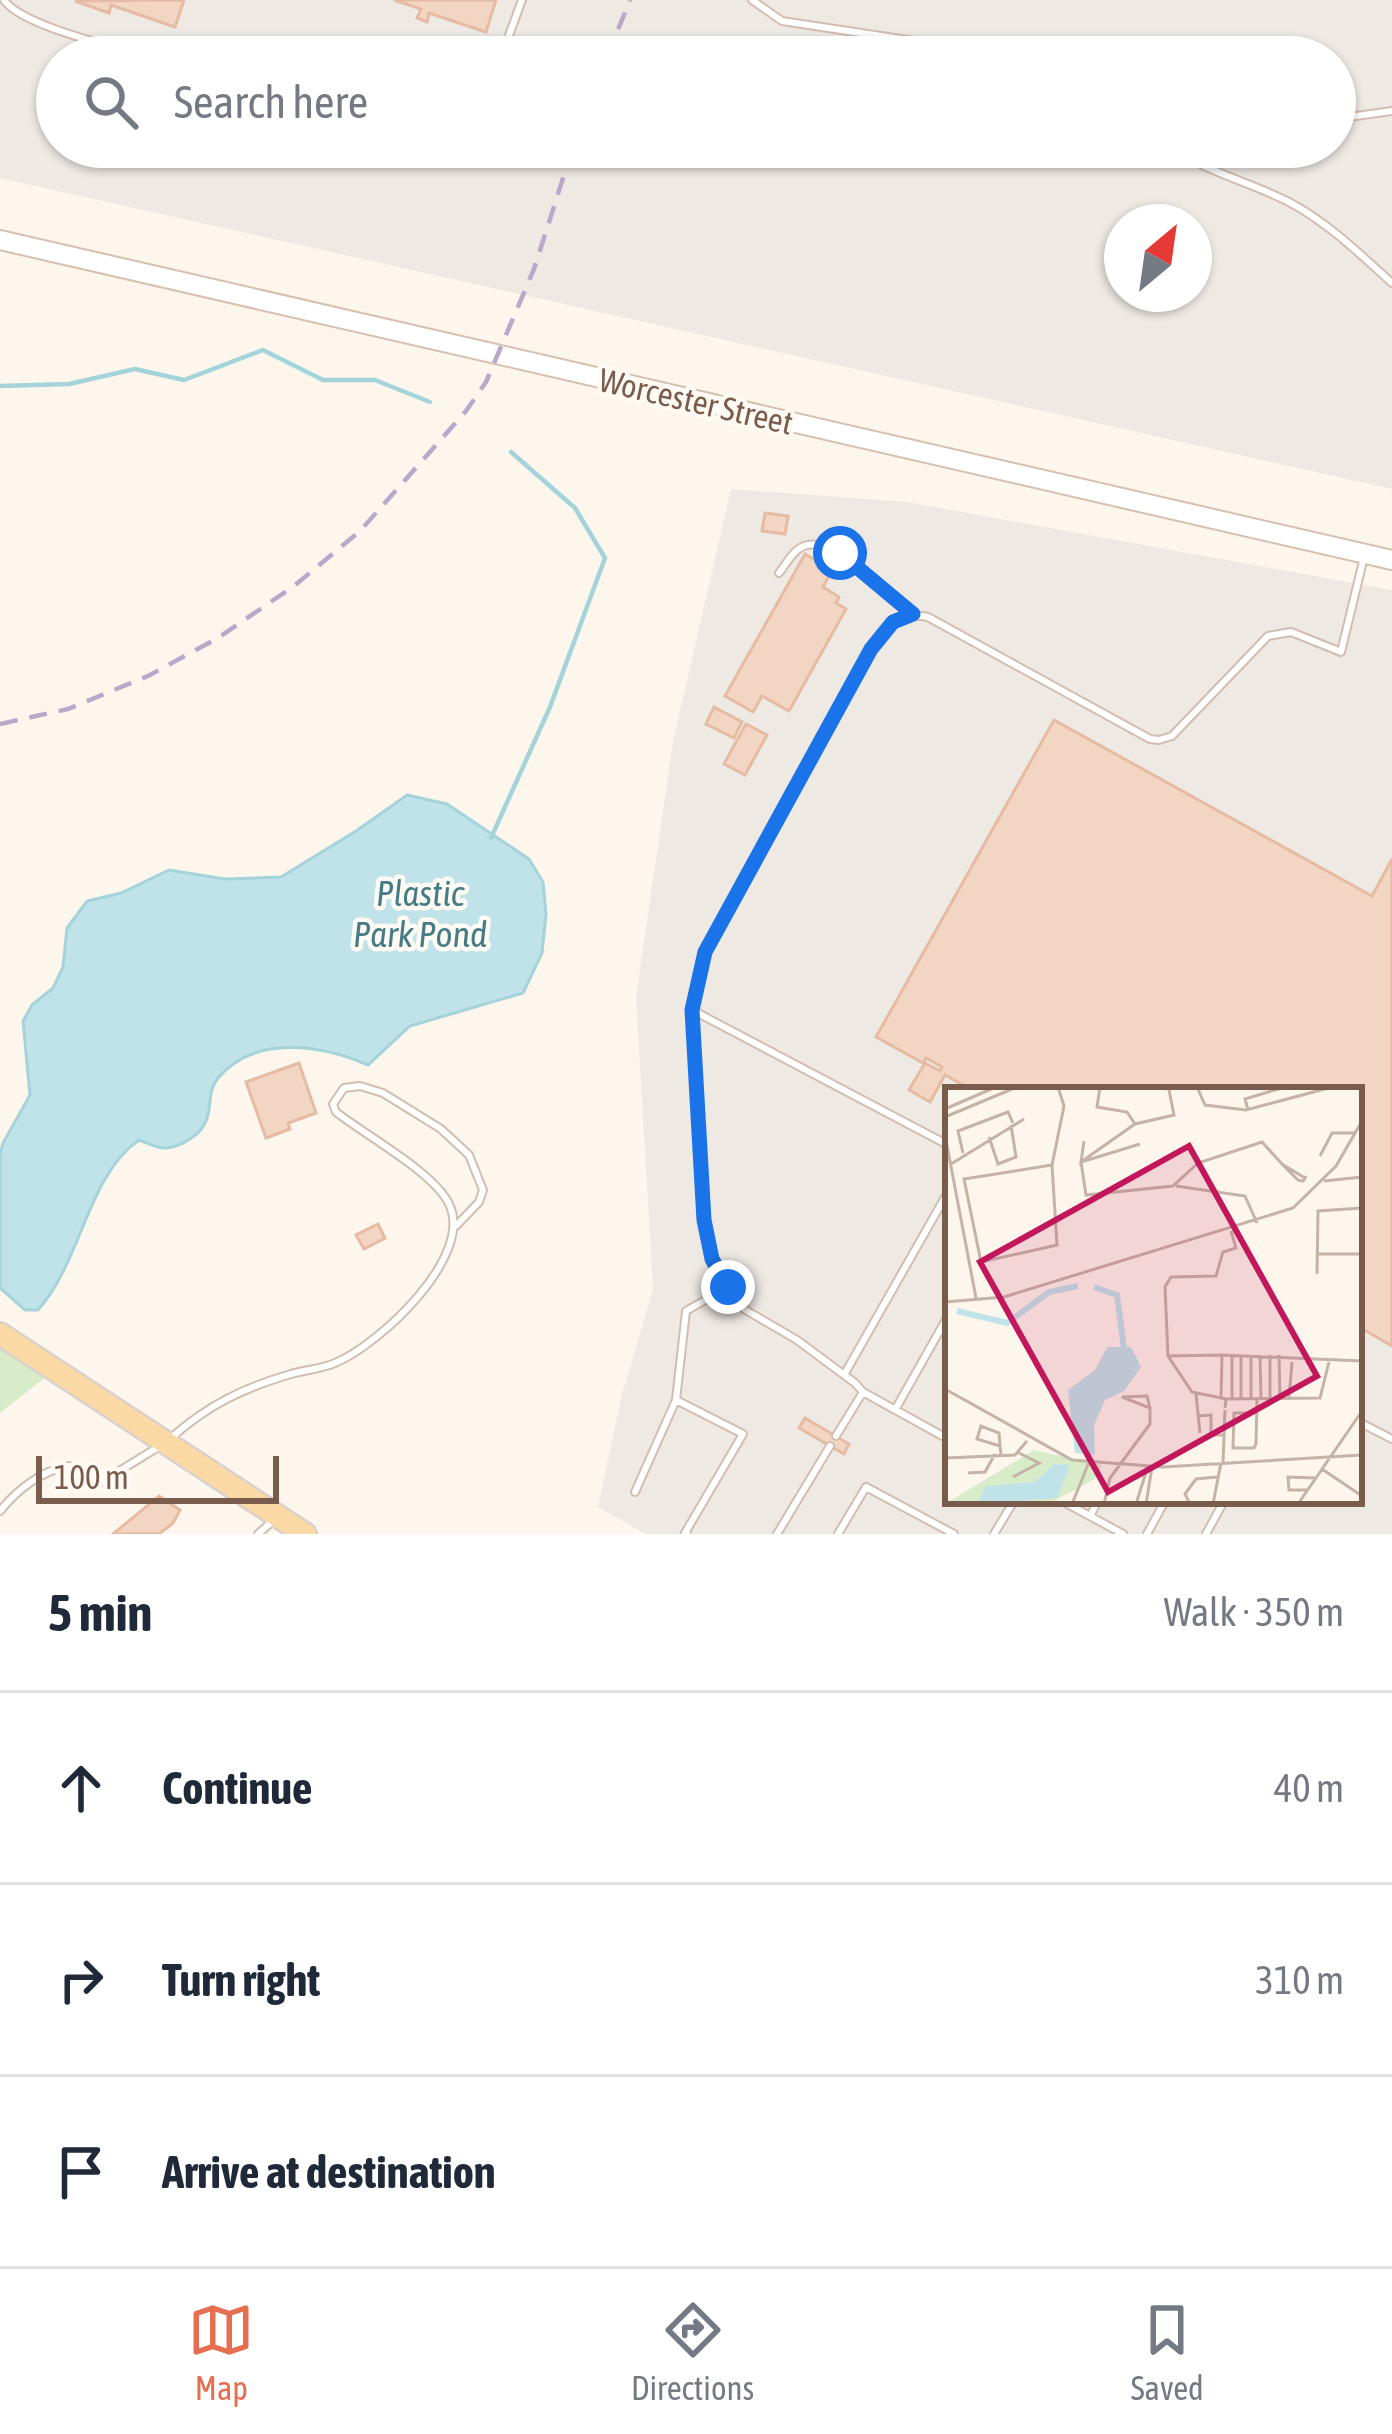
<!DOCTYPE html>
<meta charset="utf-8">
<style>
:root{--surface:#fff;--page:#f2f2f3;--text:#1f2937;--muted:#747a83;--line:#e0e1e3;--accent:#e76f51}
body{margin:0;font-family:"Asap Condensed",sans-serif;background:var(--page);color:var(--text)}
.compass{position:absolute;left:1104px;top:204px;width:108px;height:108px;border-radius:50%;background:var(--surface);box-shadow:0 3px 9px #0004;rotate:29deg}
.scale{position:absolute;left:36px;bottom:30px;width:243px;box-sizing:border-box;padding-left:12px;border:6px solid #7a5c4d;border-top:0;font-size:33px;line-height:42px;white-space:nowrap;color:#7a5c4d;-webkit-text-stroke:9px #fffaf3;paint-order:stroke}
.stop{position:absolute;width:36px;height:36px;margin:-27px;border:9px solid #1a73e8;border-radius:50%;background:#fff}
.stop.end{background:#1a73e8;border-color:#fff;box-shadow:0 3px 12px #0008}
.list{margin:0;padding:0;list-style:none}
h2{display:flex;justify-content:space-between;align-items:center;height:156px;margin:0;padding:0 48px;font-size:51px}
h2 small{font-size:39px;font-weight:400;color:var(--muted)}
.list li{display:grid;grid-template-columns:78px 1fr auto;gap:36px;align-items:center;box-sizing:border-box;height:192px;padding:0 48px;border-top:3px solid var(--line)}
.list b{display:block;font-size:45px;white-space:nowrap}
.list em{font-size:39px;font-style:normal;color:var(--muted)}
.icon{flex:none;width:66px;height:66px;fill:none;stroke:currentColor;stroke-width:2;stroke-linecap:round;stroke-linejoin:round}
.map{position:relative;flex:none;width:1392px;height:1534px;overflow:hidden}
.search{position:absolute;background:var(--surface);box-shadow:0 3px 9px #0004;left:36px;right:36px;top:36px;height:132px;display:flex;align-items:center;gap:30px;box-sizing:border-box;padding:0 42px;border-radius:66px;color:var(--muted);font-size:45px}
.sheet{height:732px;background:var(--surface)}
nav{display:flex;justify-content:space-around;align-items:center;box-sizing:border-box;height:168px;border-top:3px solid var(--line);background:var(--surface);font-size:33px;color:var(--muted)}
nav a{display:grid;justify-items:center;gap:6px}
nav .on{color:var(--accent)}
.map>svg:first-child{display:block}
.industrial{fill:#efe9e4;fill-rule:evenodd}
.green{fill:#d8ecc9}
.water{fill:#bfe3e8;stroke:#a5d3da;stroke-width:3}
.lines{fill:none;stroke-linecap:round;stroke-linejoin:round}
.stream{stroke:#a5d3da;stroke-width:4.5}
.building{fill:#f3d5c3;stroke:#e6bba3;stroke-width:3}
.lane-casing{stroke:#d1beb0;stroke-width:10}
.secondary-casing{stroke:#d6c0b0;stroke-width:22}
.primary-casing{stroke:#dad1cd;stroke-width:26}
.lane{stroke:#fff;stroke-width:6}
.secondary{stroke:#fff;stroke-width:18}
.primary{stroke:#fbd9a5;stroke-width:21}
.rail{stroke:#b9a8c9;stroke-width:4.5;stroke-dasharray:18 12;stroke-linecap:butt}
.route{stroke:#1a73e8;stroke-width:15}
.labels{text-anchor:middle;dominant-baseline:central;stroke-width:9;stroke-linejoin:round;paint-order:stroke}
.street-label{font-size:33px;fill:#7a5c4d;stroke:#fffaf3}
.water-label{font-size:36px;font-style:italic;fill:#437c86;stroke:#fffaf3}
.inset-river{fill:none;stroke:#bfe3e8;stroke-width:6}
.inset-road{fill:none;stroke:#c5b3a7;stroke-width:3}
.view{fill:#c2185b;fill-opacity:0.15;stroke:#c2185b;stroke-width:6}
.inset-edge{fill:none;stroke:#7a5c4d;stroke-width:6}
</style>
<div class="map">
<svg width="1392" height="1534" viewBox="0 0 1392 1534">
<rect width="100%" height="100%" fill="#fdf6ec"/>
<path class="industrial" d="M0 0H1392V489L0 178ZM57 57H1335V147H57ZM1122 222H1194V294H1122Z
M731 489 907 502 1392 590V1534H646L598 1507 621 1399 653 1289 636 997 673 742ZM948 1090H1359V1501H948Z"/>
<path class="green" d="M0 1335 47 1376 0 1413Z"/>
<path class="water" d="M407 795 447 804 529 859 543 882 546 914 542 953 523 993 410 1026 368 1065C322 1045 255 1034 218 1078 206 1093 213 1109 205 1123 199 1136 180 1147 166 1148 158 1149 147 1143 139 1140 87 1176 82 1261 38 1310H25L0 1288V1154L3 1143 30 1095 23 1021 32 1005 53 988 63 967 67 928 87 901 121 893 169 870 225 879 281 877 356 831Z"/>
<g class="lines">
<path class="stream" d="M0 386 69 384 135 369 184 380 263 350 323 380H375L430 402
M491 838 550 707 605 558 575 508 511 452"/>
</g>
<path class="building" d="M184 0 175 27 111 5 109 13 75 1Z
M394 0H496L486 32 429 13 427 22 417 18 421 9Z
M765 513 788 516 785 534 762 531Z
M805 554 832 570 823 587 839 597 836 603 846 609 789 711 762 696 753 712 725 696Z
M714 707 742 722 734 738 706 724Z
M1054 720 1372 896 1392 859V1346L1359 1327V1090H972L945 1075 930 1102 909 1090 925 1063 940 1071 942 1067 926 1058 923 1063 876 1037Z
M746 724 767 735 745 775 724 764Z
M299 1063 316 1113 288 1123 290 1129 266 1138 246 1082Z
M378 1224 385 1238 364 1249 356 1235Z
M805 1418 849 1444 844 1454 799 1428Z
M159 1496 180 1510 173 1523 159 1534H113Z"/>
<g class="lines">
<defs>
<path id="lane" d="M4 0C22 26 113 46 146 57
M752 0 782 21 934 44 986 57
M501 57 522 0
M1335 119 1392 111
M1175 147 1194 161 1238 147
M1194 161C1225 177 1258 186 1289 202 1327 222 1360 254 1392 283
M779 573C787 563 794 548 807 545 838 538 890 595 913 614
M692 1010 948 1145
M844 1375 948 1192
M863 1392 948 1439
M676 1400 743 1434 685 1533 687 1534
M895 1410 948 1316
M1359 1422 1392 1439
M836 1436 863 1392 855 1383 797 1340 744 1309 721 1277 712 1259 704 1220 692 1010 705 952 871 649C886 627 899 611 928 617L1150 739 1159 740 1172 736 1268 636 1291 632 1341 652 1364 557
M171 1438C208 1405 243 1388 291 1374 305 1370 321 1369 335 1363 379 1345 475 1256 449 1204 435 1173 365 1135 336 1112L333 1104 344 1088 360 1086 383 1093 441 1129 469 1155 483 1190 479 1202 456 1226
M635 1492 676 1400 686 1311 728 1287
M1062 1501 1123 1534
M0 1511C17 1490 42 1470 69 1466L98 1484 160 1446
M1090 1516 1098 1501
M258 1534 275 1519
M777 1534 830 1446
M838 1534 866 1487 954 1534
M994 1534 1014 1501
M1147 1534 1165 1501
M1206 1534 1224 1501"/>
<path id="secondary" d="M0 240 1392 560"/>
<path id="primary" d="M0 1334 305 1534"/>
</defs>
<use href="#lane" class="lane-casing"/>
<use href="#secondary" class="secondary-casing"/>
<use href="#primary" class="primary-casing"/>
<use href="#lane" class="lane"/>
<use href="#secondary" class="secondary"/>
<use href="#primary" class="primary"/>
<path class="rail" d="M607 57 630 0
M0 724 68 709 148 676 218 638 294 586 360 531 466 411 486 382 534 269 573 147"/>
</g>
<g class="lines">
<path class="route" d="M728 1287 712 1259 704 1220 692 1010 705 952 871 649 893 622 913 614 840 553"/>
</g>
<g class="labels">
<g class="street-label">
<text transform="translate(696 401) rotate(13)">Worcester Street</text>
</g>
<g class="water-label">
<text x="420" y="893">Plastic<tspan x="420" dy="41">Park Pond</tspan></text>
</g>
</g>
<g transform="translate(945 1087)">
<rect width="417" height="417" fill="#fdf6ec"/>
<path d="M89 363 157 378 150 392 103 417H0Z" fill="#d8ecc9"/>
<path d="M162 260H186L196 280 179 304 160 313 149 338 150 368 130 366 123 303 150 283ZM109 377 125 378 112 411 32 417 41 399 90 395Z" fill="#bfe3e8"/>
<path class="inset-river" d="M149 200 172 208 179 262M12 224 62 236 104 205 133 199"/>
<path class="inset-road" d="M155 0 152 20 182 25 190 37M252 0 260 18 301 23 387 0M0 22 51 0M303 23 300 12 340 0M0 30 72 0M0 48 31 211M44 50 53 77 71 70 66 38M139 54 136 75 190 37 229 28 224 3M195 57 136 75 141 108 228 99 253 76 317 55 337 77M18 66 13 44 63 25 68 36M375 69 387 46H410M6 77 79 32M107 78 112 158 36 175 19 92ZM107 78 119 19 113 0M360 91 337 77 353 93 358 94 359 93 361 89M379 94 417 90M231 99 300 109 312 136M373 167H417M372 187 373 124 417 121M0 215 59 210 348 121 391 79 417 34M315 268 316 312M325 268V312M334 268 335 312M223 269 277 268M0 302 127 373 218 380 417 368M251 307 255 346M276 311 277 268 417 274M281 312 375 311 384 275M287 312V268M296 312V268M306 312V268M344 312 347 275M280 321 281 312 247 305 223 269 220 200 226 190 271 189 278 165 291 161 286 144M312 326H289L288 361H309L311 357 312 313M253 329 266 328V348H279M55 359 54 346 36 339 32 352 55 359 56 367M0 371 70 368 82 354M278 376 280 323M377 382 417 409M23 386 40 385 50 367M68 390 94 376 74 366M363 403H344L343 390 371 391M127 417 144 375M159 417 165 391 205 337V321L177 310 202 309 205 321M191 417 203 379M201 417 207 380M245 417 240 407 251 392 272 390M268 417 276 376M353 417 417 324"/>
<path class="view" d="M244 59 372 289 163 405 35 175Z"/>
<rect width="417" height="417" class="inset-edge"/>
</g>
</svg>
<svg class="compass" viewBox="-18 -18 36 36"><path d="M0-13l5 13h-10z" fill="#e53935"/><path d="M0 13l5-13h-10z" fill="#747a83"/></svg>
<div class="scale">100 m</div>
<div class="stop" style="left:840px;top:553px"></div>
<div class="stop end" style="left:728px;top:1287px"></div>
<div class="search"><svg class="icon" aria-label="search" viewBox="0 0 24 24"><circle cx="10" cy="10" r="6"/><path d="M15 15l6 6"/></svg>Search here</div>
</div>
<section class="sheet">
<h2>5 min<small>Walk · 350 m</small></h2>
<ul class="list">
<li><svg class="icon" aria-label="ahead" viewBox="0 0 24 24"><path d="M12 20V5M6 11l6-6 6 6"/></svg><div><b>Continue</b></div><em>40 m</em></li>
<li><svg class="icon" aria-label="right" viewBox="0 0 24 24"><path d="M7 20v-9h11M14 6l5 5-5 5"/></svg><div><b>Turn right</b></div><em>310 m</em></li>
<li><svg class="icon" aria-label="arrive" viewBox="0 0 24 24"><path d="M6 21V4h12l-3 4 3 4H6"/></svg><div><b>Arrive at destination</b></div></li>
</ul>
</section>
<nav>
<a class="on"><svg class="icon" aria-label="map" viewBox="0 0 24 24"><path d="M3 6l6-2 6 2 6-2v14l-6 2-6-2-6 2zM9 4v14M15 6v14"/></svg>Map</a>
<a><svg class="icon" aria-label="directions" viewBox="0 0 24 24"><path d="M12 3l9 9-9 9-9-9zM9 14v-3h6M13 9l2 2-2 2"/></svg>Directions</a>
<a><svg class="icon" aria-label="saved" viewBox="0 0 24 24"><path d="M7 4h10v16l-5-4-5 4z"/></svg>Saved</a>
</nav>
